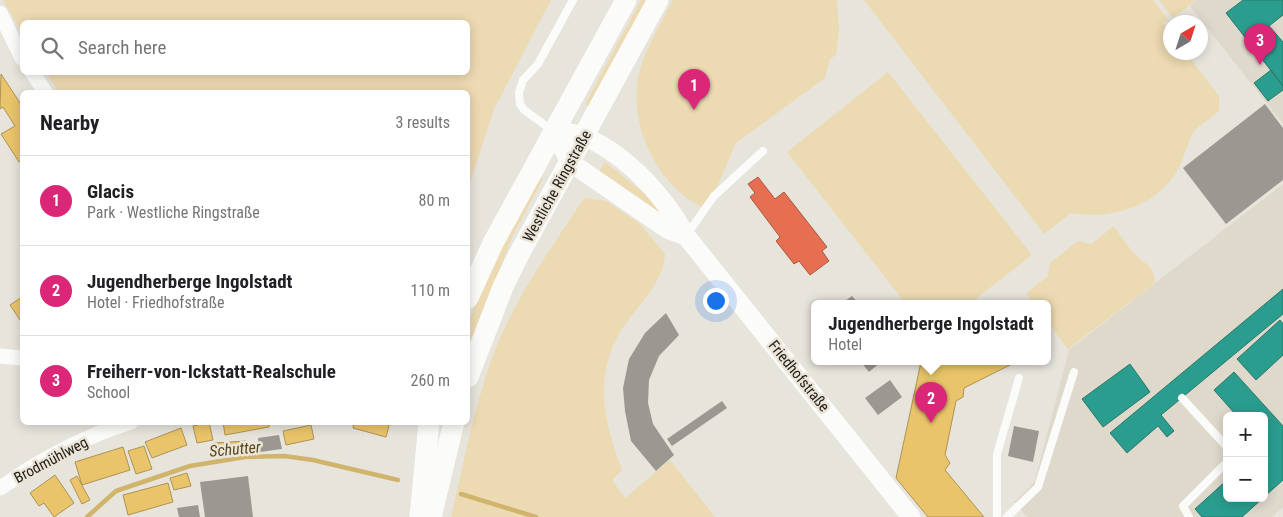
<!DOCTYPE html>
<meta charset="utf-8">
<style>
:root{--surface:#fff;--page:#f6f6f6;--text:#202124;--muted:#757577;--line:#e0e0e0;--accent:#db2777}
body{margin:0;font-family:"Roboto Condensed",sans-serif;background:var(--page);color:var(--text)}
.controls{position:absolute;right:15px;bottom:15px;display:grid;overflow:hidden;border-radius:8px;box-shadow:0 2px 12px #0003}
.controls button{width:45px;height:45px;display:grid;place-items:center;padding:0;border:0;border-bottom:1px solid var(--line);background:var(--surface);color:var(--text);font:25px sans-serif}
.compass{position:absolute;left:1163px;top:15px;width:45px;height:45px;border-radius:50%;background:var(--surface);box-shadow:0 2px 12px #0003;rotate:39deg}
.you{position:absolute;left:715px;top:300px;width:18px;height:18px;margin:-12px;border:4px solid #fff;border-radius:50%;background:#1a73e8;box-shadow:0 0 0 8px #1a73e833}
.badge{display:grid;place-items:center;width:32px;height:32px;border-radius:50%;background:var(--accent);color:#fff;font-size:16px;font-weight:700}
.pin{position:absolute;translate:-50% -41px;filter:drop-shadow(0 1px 2px #0008)}
.pin::after{content:'';position:absolute;top:26px;width:18px;height:15px;background:inherit;clip-path:polygon(0 0,100% 0,50% 100%)}
.popup{position:absolute;left:811px;top:300px;width:240px;height:65px;box-sizing:border-box;display:grid;place-content:center;border-radius:8px;background:var(--surface);filter:drop-shadow(0 1px 4px #0005);font-size:16px;white-space:nowrap;color:var(--muted)}
.popup b{font-size:19px;color:var(--text)}
.popup::after{content:'';position:absolute;left:50%;top:100%;margin-left:-10px;border:10px solid transparent;border-top-color:var(--surface)}
.list{margin:0;padding:0;list-style:none}
h2{display:flex;justify-content:space-between;align-items:center;height:65px;margin:0;padding:0 20px;font-size:21px}
h2 small{font-size:16px;font-weight:400;color:var(--muted)}
.list li{display:grid;grid-template-columns:32px 1fr auto;gap:15px;align-items:center;box-sizing:border-box;height:90px;padding:0 20px;border-top:1px solid var(--line)}
.list b{display:block;font-size:19px;white-space:nowrap}
.list p{margin:0;font-size:16px;white-space:nowrap;color:var(--muted)}
.list em{font-size:16px;font-style:normal;color:var(--muted)}
.icon{flex:none;width:28px;height:28px;fill:none;stroke:currentColor;stroke-width:2;stroke-linecap:round;stroke-linejoin:round}
.map{position:relative;flex:none;width:1283px;height:517px;overflow:hidden}
.search{position:absolute;background:var(--surface);box-shadow:0 2px 12px #0003;left:20px;top:20px;width:450px;height:55px;display:flex;align-items:center;gap:12px;box-sizing:border-box;padding:0 18px;border-radius:8px;color:var(--muted);font-size:19px}
.panel{position:absolute;background:var(--surface);box-shadow:0 2px 12px #0003;left:20px;top:90px;width:450px;height:335px;border-radius:8px}
.map>svg:first-child{display:block}
.built{fill:#dfd9cb;fill-rule:evenodd}
.green{fill:#ecdab2}
.homes{fill:#e9c46a;stroke:#ae9353}
.shops{fill:#e76f51;stroke:#ac5741}
.schools{fill:#2a9d8f;stroke:#28786c}
.lines{fill:none;stroke-linecap:round;stroke-linejoin:round}
.stream{stroke:#d1b46c;stroke-width:4.5}
.building{fill:#9b9892}
.service{stroke:#fbfbfa;stroke-width:8}
.minor{stroke:#fbfbfa;stroke-width:15}
.tertiary{stroke:#fbfbfa;stroke-width:19}
.secondary{stroke:#fbfbfa;stroke-width:21}
.labels{text-anchor:middle;dominant-baseline:central;stroke-width:5;stroke-linejoin:round;paint-order:stroke}
.street-label{font-size:15px;fill:#23201c;stroke:#ebe5d8}
.water-label{font-size:16px;font-style:italic;fill:#58471f;stroke:#ebe5d8}
</style>
<div class="map">
<svg width="1283" height="517" viewBox="0 0 1283 517">
<rect width="100%" height="100%" fill="#e7e4dc"/>
<path class="built" d="M1197 0H1283V124L1190 6Z
M1283 184V507L1272 517H1027L1014 502 1029 488 1035 480 1069 350ZM1227 416H1264V498H1227Z"/>
<path class="green" d="M3 0H551L494 109 468 189V92H59L46 73 468 72V22H22V33Z
M641 0H647L589 107 585 104Z
M673 0H837L839 30 836 55 830 59 825 78 736 143 716 189 702 207C655 184 626 120 640 70 646 48 662 21 673 0Z
M864 0H1153L1168 19 1163 23 1170 33V52L1186 53 1219 96V111C1212 117 1202 123 1195 130 1189 137 1184 159 1178 169 1157 207 1111 220 1071 213L1044 234Z
M1159 0H1196L1173 18Z
M888 72 1032 255 969 304H906L787 152Z
M605 162 649 197 673 222 598 173Z
M540 177 543 179 513 235 468 352V325L476 302 491 267Z
M584 198 606 201 640 224 665 254C663 282 642 301 626 323 592 371 603 420 622 470L612 480 625 498 670 460 715 517H451C466 455 479 378 508 321 529 278 558 238 584 198Z
M1114 226C1121 236 1128 247 1136 255 1146 266 1154 264 1155 283L1068 349 1047 321V304H1034L1026 293 1048 276 1050 263 1078 241 1091 244Z"/>
<path class="homes" d="M1 74 22 106V160L19 162 1 134 15 126 3 107 0 109Z
M22 297V323L10 305Z
M921 362H1016L964 388 963 397 956 401 945 455 950 463 945 470 984 517H928L896 478Z
M209 422 213 440 197 443 193 426Z
M223 422H269V427L225 435Z
M354 422H390L386 437 353 428Z
M311 425 314 439 286 445 283 431Z
M181 428 187 445 152 458 145 442Z
M246 441 247 451 215 454 214 443Z
M144 446 152 469 136 474 128 451Z
M123 447 130 470 82 485 75 462Z
M187 473 191 486 174 490 170 478Z
M55 475 74 503 54 517 44 503 39 506 30 493Z
M77 476 90 500 82 504 70 480Z
M168 483 173 502 128 515 123 495Z"/>
<path class="shops" d="M758 177 775 199 784 192 827 247 822 251 829 261 810 275 799 261 794 264 776 241 780 237 750 197 755 193 748 184Z"/>
<path class="schools" d="M1243 0H1283V15L1269 26 1283 42V86L1226 13Z
M1271 70 1283 86V90L1268 101 1254 83Z
M1283 289V314L1161 415 1174 431 1167 437 1158 426 1127 453 1110 433Z
M1280 320 1283 324V355L1256 380 1237 359Z
M1130 364 1150 392 1103 427 1082 399Z
M1234 372 1283 426V480L1264 497V416H1237L1214 390Z
M1227 480V498H1263L1242 517H1202L1195 509Z"/>
<g class="lines">
<path class="stream" d="M461 494 536 517
M87 517 116 491 190 466 245 457 284 456 313 460 398 480"/>
</g>
<path class="building" d="M1265 104 1283 128V180L1226 224 1183 168Z
M852 296 859 304H841Z
M666 313 679 335 659 356 649 380 648 403 653 424 674 455 656 471 631 441 625 411 623 388 629 359 645 333Z
M861 362H881L869 372Z
M890 380 902 397 878 415 865 398Z
M722 401 727 408 672 446 667 439Z
M1014 426 1039 431 1033 462 1008 456Z
M279 435 282 449 260 452 258 438Z
M248 476 253 517H205L200 482Z
M198 505 200 517H179L177 508Z"/>
<g class="lines">
<path class="service" d="M552 130 524 110 520 104 519 93 523 80 538 64 573 0
M686 236 714 196 763 151
M1182 398 1227 447
M997 517V454L1019 378
M1007 517 1038 487 1074 372
M1189 517 1183 506 1227 462"/>
<path class="minor" d="M0 13 22 58
M32 72 45 92
M0 356 22 358
M0 488C39 461 85 436 131 422"/>
<path class="tertiary" d="M686 236 667 229 570 162 554 131C607 131 663 192 686 236L911 517"/>
<path class="secondary" d="M468 298 493 243 626 0
M468 377 503 287 518 256 658 0
M420 517 429 422
M431 517 454 422"/>
</g>
<g class="labels">
<g class="street-label">
<text transform="translate(557 186) rotate(-61)">Westliche Ringstraße</text>
<text transform="translate(799 376) rotate(51)">Friedhofstraße</text>
<text transform="translate(51 460) rotate(-28)">Brodmühlweg</text>
</g>
<g class="water-label">
<text transform="translate(235 449) rotate(-5)">Schutter</text>
</g>
</g>
</svg>
<div class="controls">
<button>+</button>
<button>−</button>
</div>
<svg class="compass" viewBox="-18 -18 36 36"><path d="M0-13l5 13h-10z" fill="#e53935"/><path d="M0 13l5-13h-10z" fill="#757577"/></svg>
<div class="you"></div>
<div class="pin badge" style="left:694px;top:110px">1</div>
<div class="pin badge" style="left:931px;top:423px">2</div>
<div class="popup"><b>Jugendherberge Ingolstadt</b>Hotel</div>
<div class="pin badge" style="left:1260px;top:65px">3</div>
<div class="search"><svg class="icon" aria-label="search" viewBox="0 0 24 24"><circle cx="10" cy="10" r="6"/><path d="M15 15l6 6"/></svg>Search here</div>
<section class="panel">
<h2>Nearby<small>3 results</small></h2>
<ul class="list">
<li><span class="badge">1</span><div><b>Glacis</b><p>Park · Westliche Ringstraße</p></div><em>80 m</em></li>
<li><span class="badge">2</span><div><b>Jugendherberge Ingolstadt</b><p>Hotel · Friedhofstraße</p></div><em>110 m</em></li>
<li><span class="badge">3</span><div><b>Freiherr-von-Ickstatt-Realschule</b><p>School</p></div><em>260 m</em></li>
</ul>
</section>
</div>
